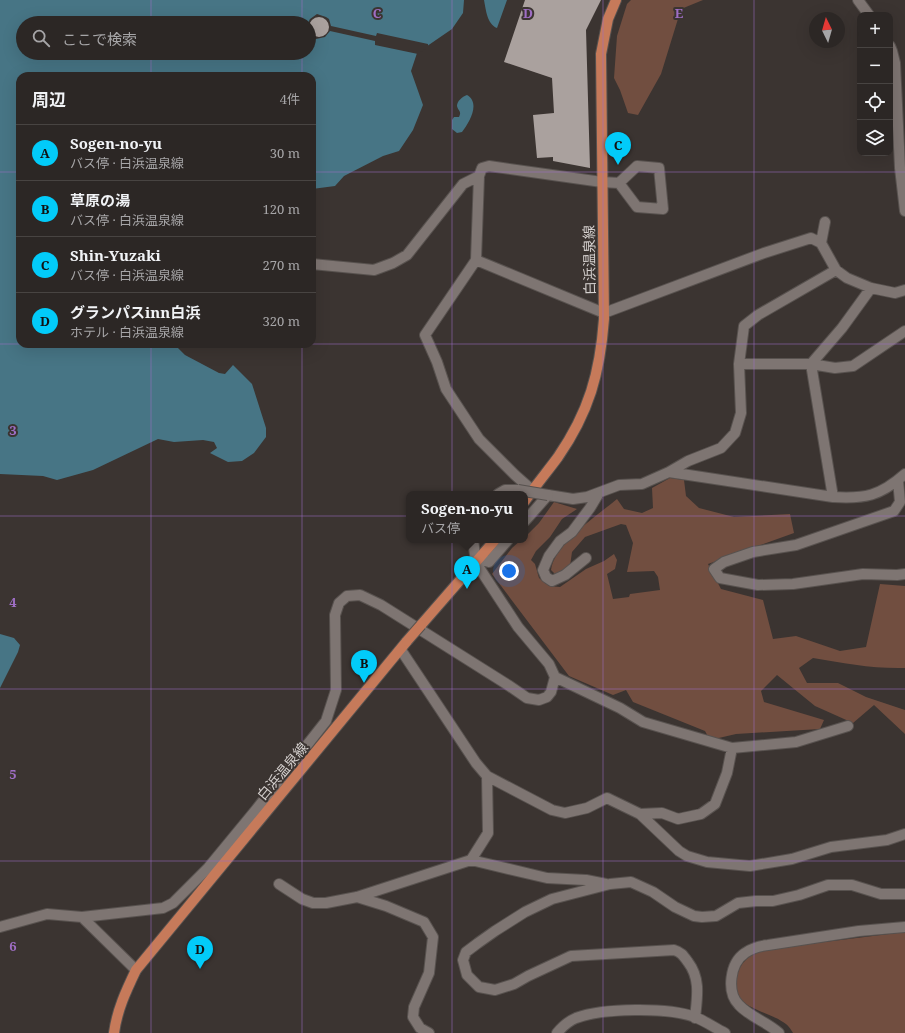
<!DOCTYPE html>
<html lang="ja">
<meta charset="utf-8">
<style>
:root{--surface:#2c2725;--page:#383332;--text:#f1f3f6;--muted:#a6a5a7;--line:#484442;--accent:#02cbf9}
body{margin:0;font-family:"Noto Serif","Noto Sans JP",serif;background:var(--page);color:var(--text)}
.controls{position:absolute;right:12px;top:12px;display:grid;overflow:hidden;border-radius:8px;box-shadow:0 4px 16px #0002}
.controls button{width:36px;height:36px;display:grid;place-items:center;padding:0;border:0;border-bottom:1px solid var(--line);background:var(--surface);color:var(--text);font:20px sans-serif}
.compass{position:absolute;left:809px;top:12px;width:36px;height:36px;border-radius:50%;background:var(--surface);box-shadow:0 4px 16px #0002;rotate:355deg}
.you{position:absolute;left:509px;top:571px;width:14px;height:14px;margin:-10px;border:3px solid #fff;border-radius:50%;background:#1a73e8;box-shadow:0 0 0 6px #1a73e833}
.badge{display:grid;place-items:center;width:26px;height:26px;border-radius:50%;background:var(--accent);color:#111;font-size:13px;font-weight:700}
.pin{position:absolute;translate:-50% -33px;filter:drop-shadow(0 1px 2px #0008)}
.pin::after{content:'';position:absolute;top:21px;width:14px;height:12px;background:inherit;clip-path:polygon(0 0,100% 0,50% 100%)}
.popup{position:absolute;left:406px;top:491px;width:122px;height:52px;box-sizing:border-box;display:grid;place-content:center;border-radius:8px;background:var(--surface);filter:drop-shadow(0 1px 3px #0005);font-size:13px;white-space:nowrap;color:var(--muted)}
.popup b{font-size:15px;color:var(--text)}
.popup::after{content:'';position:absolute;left:50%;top:100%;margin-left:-8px;border:8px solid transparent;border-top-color:var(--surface)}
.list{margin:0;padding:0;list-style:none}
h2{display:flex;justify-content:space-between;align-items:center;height:52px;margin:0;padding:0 16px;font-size:17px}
h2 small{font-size:13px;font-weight:400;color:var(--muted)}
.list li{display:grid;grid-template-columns:26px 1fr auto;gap:12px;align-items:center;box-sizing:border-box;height:56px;padding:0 16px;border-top:1px solid var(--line)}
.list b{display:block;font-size:15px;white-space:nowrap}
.list p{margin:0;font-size:13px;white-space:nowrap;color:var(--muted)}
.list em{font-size:13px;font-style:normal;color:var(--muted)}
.icon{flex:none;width:22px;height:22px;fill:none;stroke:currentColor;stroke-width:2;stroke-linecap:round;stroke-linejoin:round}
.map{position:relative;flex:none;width:905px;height:1033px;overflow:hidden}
.search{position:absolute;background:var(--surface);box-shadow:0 4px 16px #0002;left:16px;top:16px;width:300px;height:44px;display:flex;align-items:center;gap:10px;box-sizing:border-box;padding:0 14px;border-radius:22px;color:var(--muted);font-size:15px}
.panel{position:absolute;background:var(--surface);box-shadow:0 4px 16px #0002;left:16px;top:72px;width:300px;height:276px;border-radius:12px}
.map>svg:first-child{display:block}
.green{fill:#714e40}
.water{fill:#477585;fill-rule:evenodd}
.pier{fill:#3b3431}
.building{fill:#aaa19e}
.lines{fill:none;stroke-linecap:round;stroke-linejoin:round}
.minor-casing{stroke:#58524f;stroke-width:12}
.major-casing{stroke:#58524f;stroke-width:12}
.minor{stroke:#7e7572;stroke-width:10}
.major{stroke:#c67a5a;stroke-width:10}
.minor-bridge-casing{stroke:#58524f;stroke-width:12;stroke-linecap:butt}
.major-bridge-casing{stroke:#58524f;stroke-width:12;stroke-linecap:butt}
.minor-bridge{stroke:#7e7572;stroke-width:10}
.major-bridge{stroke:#c67a5a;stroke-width:10}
.grid{fill:none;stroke:#9f6ec5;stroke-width:1;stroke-opacity:0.55}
.labels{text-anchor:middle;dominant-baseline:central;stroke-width:4;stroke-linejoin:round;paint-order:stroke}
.street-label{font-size:14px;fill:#d5d0ce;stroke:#3b3431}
.grid-label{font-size:13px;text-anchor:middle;font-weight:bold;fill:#9f6ec5;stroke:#3b3431;stroke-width:4;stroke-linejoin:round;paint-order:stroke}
</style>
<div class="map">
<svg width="905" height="1033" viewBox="0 0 905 1033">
<rect width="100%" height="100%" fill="#3b3431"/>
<path class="green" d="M631 0H703L681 9 661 74 638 115 628 113 620 90 614 78 617 36 627 4Z
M670 478 684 480 686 496 699 508 734 517 790 514 794 533 708 564 721 589 763 600 773 639 796 636 840 651 866 647 880 584 905 586V668C874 669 843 663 813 658L799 668 807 683H838L866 697 905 710V734L874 705 853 723 815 706 777 675 761 691 764 702 824 720 820 729 736 734 710 740 705 731 633 702 626 690 613 695 569 676 492 574 512 548 521 540H525V537L539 523 554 502 577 509 562 519 550 537 536 551 531 560 535 564 539 578 549 586 560 587 586 569 604 561 614 554 617 560 615 569 607 574 613 599 629 597 630 594 660 590 658 577 654 571 627 572 633 543 626 525 621 524 585 537 572 552 570 566 562 572 555 574 551 570C554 544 598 515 617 499L624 509 642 513 653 508 652 488Z
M905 932V1033H793C791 1029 787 1024 783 1022 766 1010 728 1007 736 978 741 962 746 959 759 950Z"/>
<path class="water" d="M0 0H464L463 13 452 29 417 53 411 71 423 105 413 130 399 151 383 156 344 176 335 186 312 189V76H20V344H174L185 355 219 373 225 374 233 365 252 384 266 428V437L254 453 242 461 228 462 210 453 217 448 214 442 203 440 174 442 158 439 93 470 57 480 43 476 0 474ZM23 23H309V53H23Z
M484 0H507L497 28C487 24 486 10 484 0Z
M467 95C481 103 469 123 462 132L457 133 452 129V120L454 117H459C462 111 458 111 457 106 457 101 462 97 467 95Z
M0 634 14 638 20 645 18 652 0 688Z"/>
<path class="pier" d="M317 14 326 17 329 19 331 26 376 36 377 33 428 44V47L418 54 375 45V41L330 31 325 37 316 39 309 33V23H308L310 19Z"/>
<path class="building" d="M525 0H601L586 30 590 168 553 161V157L537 158 533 115 554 113 552 78 504 62Z
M309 27a10 10 0 1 1 20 0a10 10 0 1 1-20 0Z"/>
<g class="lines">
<defs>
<path id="minor" d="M858 0 869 15
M890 46 892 51 895 63 900 168 905 211
M821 243 825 222
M476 260 604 313 764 253 811 238 821 243 836 270 847 278 871 288 895 293 905 290
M312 264 374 270 393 263 407 255 463 184 479 176
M739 364H811L835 368 853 366 905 331
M811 364 833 497
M811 364 842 328 871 288
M669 472 833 497C865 499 880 496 905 474
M898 480 900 502 894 511 796 545 753 552 724 562 714 569 720 578 758 585 793 584 863 574 897 575 905 574
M532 490 515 475 479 439 446 389 437 362 425 335 476 260 479 176 482 168 489 166 602 182 619 183 637 166 659 168 663 209 637 207 619 183
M498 494 505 490H518
M525 521 548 495 573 499 587 497 619 485 642 484 669 472 688 461 721 448 735 433 741 413 739 364 744 326 758 315 836 270
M586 558 565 575 552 581 546 577 543 570 549 556 560 541 572 532 590 508 599 493
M479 559 489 562 508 540
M401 650 476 763 487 776 552 810 565 813 587 808 607 798 640 814 679 851 687 856 707 862 750 866 792 859 831 847 887 840 905 834
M555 677 620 708 643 722 732 748 796 742 848 726
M640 814 662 813 678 819 701 814 715 804 727 773 732 748
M471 860 488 833 487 776
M279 884 302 899 313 903H326L357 897 471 860 547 878 586 880 606 884
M357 897 386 906 424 922 433 937 429 973 414 1007 413 1017 420 1028 429 1033
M82 917 163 908 173 903 208 868 255 811 326 721 336 690 335 615 339 603 347 596 360 595 381 605 508 685 527 698 539 700 547 697 551 692 555 677 549 664 518 627 480 569 476 562 473 540
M0 927 47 914 82 917 136 970
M695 1018C697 998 701 979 688 962 683 955 681 952 674 950L571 956 528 976 514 984 495 990 479 987 467 975 463 960 466 952 478 943 495 931 525 912 552 899 610 884 631 882 653 892 675 907 694 916 702 917 716 916 738 903 756 901H773L799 895 828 885H852L881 894H905
M557 1033C562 1027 569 1021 576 1018 603 1008 667 1007 695 1017 705 1021 715 1028 725 1033
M779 1033C767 1022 750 1017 739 1005 726 992 730 963 745 953 752 948 759 946 768 945L859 931 905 927"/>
<path id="major" d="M525 501C535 486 547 472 558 457 589 412 600 373 604 319L601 54 608 19 616 0
M421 625 495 540
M114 1033C117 1010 126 991 136 970L407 641"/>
</defs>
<use href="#minor" class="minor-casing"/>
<use href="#major" class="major-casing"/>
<use href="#minor" class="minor"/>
<use href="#major" class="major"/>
<defs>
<path id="minor-bridge" d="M518 490 548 495"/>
<path id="major-bridge" d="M407 641 421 625"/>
</defs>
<use href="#minor-bridge" class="minor-bridge-casing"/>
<use href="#major-bridge" class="major-bridge-casing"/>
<use href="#minor-bridge" class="minor-bridge"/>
<use href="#major-bridge" class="major-bridge"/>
</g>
<path class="grid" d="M151 0V23M302 0V23M452 0V1033M603 0V1033M754 0V1033M151 53V76M302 53V76M0 172H20M312 172H905M0 344H905M151 344V1033M302 344V1033M0 516H905M0 689H905M0 861H905"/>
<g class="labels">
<g class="street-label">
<text transform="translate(589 260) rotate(-91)">白浜温泉線</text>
<text transform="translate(282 771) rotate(-50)">白浜温泉線</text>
</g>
</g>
<g class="grid-label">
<text x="377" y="18">C</text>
<text x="528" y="18">D</text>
<text x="679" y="18">E</text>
<text x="13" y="435">3</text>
<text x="13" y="607">4</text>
<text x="13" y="779">5</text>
<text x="13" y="951">6</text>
</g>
</svg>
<div class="controls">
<button>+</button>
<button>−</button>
<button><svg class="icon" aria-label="locate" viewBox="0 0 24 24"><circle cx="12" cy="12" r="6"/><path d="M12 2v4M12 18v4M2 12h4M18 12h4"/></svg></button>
<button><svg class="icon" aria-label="layers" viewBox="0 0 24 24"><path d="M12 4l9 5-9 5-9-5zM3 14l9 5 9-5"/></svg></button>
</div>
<svg class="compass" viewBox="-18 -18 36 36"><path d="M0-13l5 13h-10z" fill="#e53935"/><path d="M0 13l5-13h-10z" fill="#a6a5a7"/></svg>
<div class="you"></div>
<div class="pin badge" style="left:467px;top:589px">A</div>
<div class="popup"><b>Sogen-no-yu</b>バス停</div>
<div class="pin badge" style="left:364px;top:683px">B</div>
<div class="pin badge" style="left:618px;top:165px">C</div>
<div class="pin badge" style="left:200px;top:969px">D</div>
<div class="search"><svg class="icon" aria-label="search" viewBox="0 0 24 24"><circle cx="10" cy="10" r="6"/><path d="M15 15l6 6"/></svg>ここで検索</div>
<section class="panel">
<h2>周辺<small>4件</small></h2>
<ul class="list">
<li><span class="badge">A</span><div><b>Sogen-no-yu</b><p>バス停 · 白浜温泉線</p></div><em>30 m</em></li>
<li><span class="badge">B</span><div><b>草原の湯</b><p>バス停 · 白浜温泉線</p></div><em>120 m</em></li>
<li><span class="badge">C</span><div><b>Shin-Yuzaki</b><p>バス停 · 白浜温泉線</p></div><em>270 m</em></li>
<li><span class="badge">D</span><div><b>グランパスinn白浜</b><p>ホテル · 白浜温泉線</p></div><em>320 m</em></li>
</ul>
</section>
</div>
